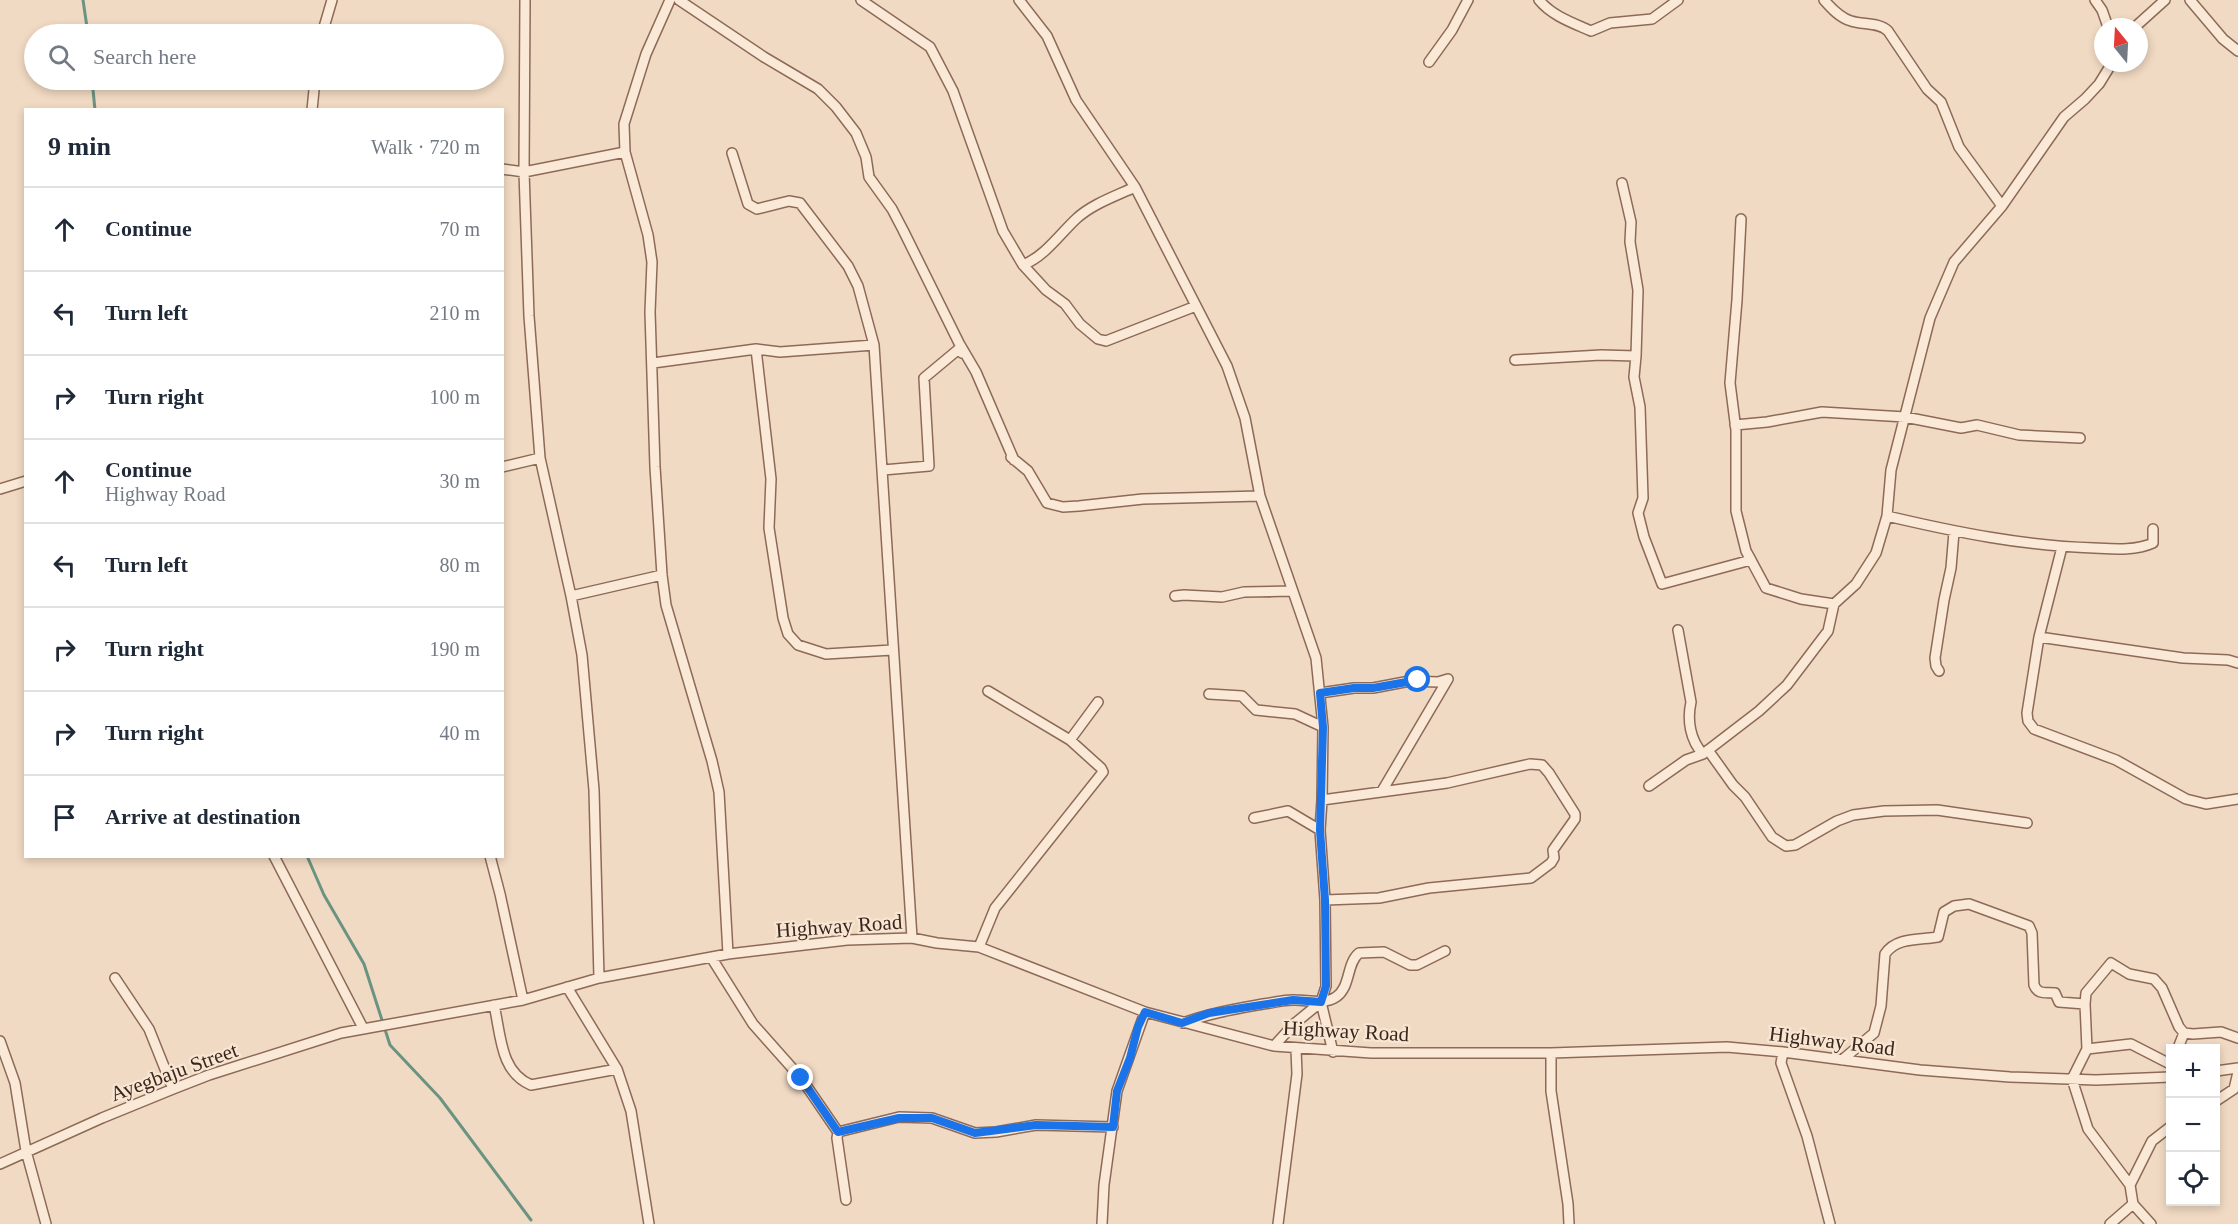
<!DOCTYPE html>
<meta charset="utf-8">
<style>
:root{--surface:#fff;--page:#f2f2f3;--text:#1f2937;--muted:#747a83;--line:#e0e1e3}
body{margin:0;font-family:Georgia,serif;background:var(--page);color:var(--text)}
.controls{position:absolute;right:18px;bottom:18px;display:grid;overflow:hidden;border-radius:0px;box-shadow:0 3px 9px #0003}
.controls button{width:54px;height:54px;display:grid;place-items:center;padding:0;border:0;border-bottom:2px solid var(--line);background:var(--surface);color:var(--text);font:30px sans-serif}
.compass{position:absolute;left:2094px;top:18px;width:54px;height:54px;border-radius:50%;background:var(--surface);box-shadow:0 3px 9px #0003;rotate:342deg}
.stop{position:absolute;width:18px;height:18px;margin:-14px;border:4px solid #1a73e8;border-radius:50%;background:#fff}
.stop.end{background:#1a73e8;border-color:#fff;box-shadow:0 2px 6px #0008}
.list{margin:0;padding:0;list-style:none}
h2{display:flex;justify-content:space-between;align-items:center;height:78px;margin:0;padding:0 24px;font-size:26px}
h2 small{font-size:20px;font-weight:400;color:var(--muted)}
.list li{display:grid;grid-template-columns:39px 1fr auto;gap:18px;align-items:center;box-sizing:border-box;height:84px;padding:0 24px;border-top:2px solid var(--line)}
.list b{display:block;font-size:22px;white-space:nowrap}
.list p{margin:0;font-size:20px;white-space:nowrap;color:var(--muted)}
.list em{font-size:20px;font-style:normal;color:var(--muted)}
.icon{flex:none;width:33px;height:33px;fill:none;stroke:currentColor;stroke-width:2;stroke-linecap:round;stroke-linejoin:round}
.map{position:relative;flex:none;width:2238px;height:1224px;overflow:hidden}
.search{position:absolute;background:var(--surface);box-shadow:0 3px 9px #0003;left:24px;top:24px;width:480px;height:66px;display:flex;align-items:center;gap:15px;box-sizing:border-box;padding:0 21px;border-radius:33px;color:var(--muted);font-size:22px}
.panel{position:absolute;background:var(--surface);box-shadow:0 3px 9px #0003;left:24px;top:108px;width:480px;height:750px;border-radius:0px}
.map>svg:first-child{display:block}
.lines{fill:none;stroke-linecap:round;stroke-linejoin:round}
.stream{stroke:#6b9381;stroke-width:3}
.minor-casing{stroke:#8d6a58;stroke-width:12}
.minor{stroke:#fbe9d7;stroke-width:9}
.route{stroke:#1a73e8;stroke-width:8}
.labels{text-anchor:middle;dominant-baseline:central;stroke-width:4.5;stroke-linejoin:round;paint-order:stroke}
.street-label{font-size:21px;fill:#3b261d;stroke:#f8e6d3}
</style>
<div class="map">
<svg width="2238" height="1224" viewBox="0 0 2238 1224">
<rect width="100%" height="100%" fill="#f1dac3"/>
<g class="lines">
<path class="stream" d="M83 0 88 34
M92 80 95 110
M307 856 324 895 364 964 390 1045 440 1098 531 1220"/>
<defs>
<path id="minor" d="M525 0 524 172 529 316 540 458 571 596 582 655 594 790 599 978
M670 0 646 54 624 124 625 152 648 235 652 262 650 312 655 467 662 575 666 605 712 761 719 792 728 954
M679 0 764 57 818 89 836 107 856 133 866 157 869 177 892 209 903 230 959 343 976 372 1014 460
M861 0 930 47 953 91 1003 231 1023 265 1046 290 1065 304 1080 324 1098 339 1106 341 1196 306
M1019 0 1047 36 1076 100 1135 187 1227 366 1245 418 1260 496 1316 658 1323 727 1322 800 1320 830 1325 900 1326 986 1321 1002 1333 1052
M1539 0C1552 16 1573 23 1591 31L1610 23 1652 19 1678 0
M1824 0C1831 8 1840 18 1851 21 1863 25 1879 22 1888 31L1927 89 1941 102 1959 147 2002 206
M2095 0 2102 10 2108 27
M2190 0 2223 39 2238 51
M2135 27 2165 0
M322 34 332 0
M1429 62 1452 30 1468 0
M312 110 315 80
M732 153 748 204 757 209 789 201 800 203 848 266 858 286 874 345 912 938
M502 169 524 172 625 152
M1622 183 1631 222 1630 242 1638 290 1636 356
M1741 219 1737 300 1730 383 1736 430V511L1746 551 1751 560
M1023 265C1045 256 1059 235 1076 219 1092 204 1116 196 1135 187
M756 349 771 479 769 528 783 618 788 634 798 645 826 654 892 650
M1515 360 1601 355 1636 356 1634 377 1640 407 1643 498 1638 513 1644 537 1662 584 1751 560 1766 588 1801 599 1834 604
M653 363 756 349 780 352 874 345
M1735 425 1767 422 1822 412 1905 417 1961 428 1977 425 2019 435 2080 438
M1011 457 1028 471 1047 503 1063 507 1079 506 1143 499 1260 496
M502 467 540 458
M883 470 929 466 924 378 960 348 962 353
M0 489 26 481
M1887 516C1955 532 2024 546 2094 548 2114 549 2135 551 2153 543V529
M2062 547 2039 637 2027 713 2028 721 2034 729 2116 760 2186 799 2206 804 2238 799
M571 596 662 575
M1175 596 1184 595 1222 597 1244 592 1292 591
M1678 630 1691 702C1687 720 1690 740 1703 754
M2039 637 2183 658 2228 660 2238 663
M1939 671 1936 666 1935 658 1944 600 1951 568 1954 532
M1320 693 1354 688H1373L1410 681 1438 682 1448 679 1382 791
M1209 694 1242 696 1256 710 1295 714 1323 727
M1070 740 1098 702
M1708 750 1733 785 1745 797 1772 837 1786 846 1795 845 1837 821 1853 815 1884 811 1937 810 2027 823
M1649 786 1686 760 1703 754 1759 711 1787 685 1828 631 1834 604 1856 584 1876 553 1887 516 1891 470 1930 318 1954 262 2002 206 2064 117 2085 99 2099 84 2112 63
M1322 800 1447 783 1530 764 1542 765 1549 773 1575 814V819L1553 850 1554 858 1551 863 1531 878 1429 888 1379 898 1325 900
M1254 818 1288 811 1320 830
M274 856 363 1028
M490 856 500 894 523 1000
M979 947 995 908 1103 772 1101 768 1070 740 988 691
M711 957 753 1024 801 1078 838 1132 837 1138 846 1200
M115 978 149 1029 173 1089
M567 987 617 1069 631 1111 649 1224
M2085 1004 2086 993 2111 963 2129 974 2154 979 2162 988 2179 1027 2184 1033 2193 1034 2221 1032 2238 1038
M494 1005C501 1035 500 1072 531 1085L617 1069
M1183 1023C1210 1013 1235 1009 1263 1004 1274 1003 1285 999 1295 1000 1309 1000 1324 1005 1336 997 1351 987 1346 964 1359 953L1384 952 1410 965H1417L1445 951
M0 1041 15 1083 26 1151 46 1224
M1274 1046 1294 1024 1321 1002
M2178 1048 2184 1033
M2087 1049 2131 1044 2170 1064
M1783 1052 1781 1063 1807 1136 1830 1224
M1551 1053V1091L1568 1204 1569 1224
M1842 1060 1874 1033 1881 1006 1885 954C1896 937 1920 940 1938 937L1944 912 1954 906 1969 904 2029 926 2032 933 2034 985C2038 995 2045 992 2055 993L2059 1002 2085 1004 2087 1049 2072 1079 2088 1129 2130 1185
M2216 1071 2238 1068
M2216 1101 2234 1089 2238 1072
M838 1132 899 1117 932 1118 975 1133 996 1132 1036 1125 1113 1127
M0 1164 102 1118 173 1089 209 1075 341 1033 523 1000 599 978 728 954 847 940 912 938 937 943 979 947 1145 1012 1274 1046 1371 1053H1551L1727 1047 1783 1052 1920 1070 2010 1077 2096 1080 2170 1077
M1102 1224 1104 1185 1117 1091 1145 1012
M1278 1224 1297 1074 1296 1049
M2110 1224 2133 1204
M2151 1224 2133 1204 2130 1185 2152 1141 2170 1127"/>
</defs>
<use href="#minor" class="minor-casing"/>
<use href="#minor" class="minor"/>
</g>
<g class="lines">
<path class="route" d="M801 1078 838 1132 899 1118H932L975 1133 1036 1125 1113 1127 1117 1091 1130 1058 1138 1027 1145 1012 1182 1023 1209 1013 1293 1000 1321 1002 1326 986 1325 900 1320 830 1323 727 1320 693 1354 688H1373L1418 680"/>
</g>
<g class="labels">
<g class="street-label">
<text transform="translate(839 926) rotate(-4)">Highway Road</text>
<text transform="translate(1346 1031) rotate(3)">Highway Road</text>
<text transform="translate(1832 1041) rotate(7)">Highway Road</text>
<text transform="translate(174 1072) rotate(-20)">Ayegbaju Street</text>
</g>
</g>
</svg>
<div class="controls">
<button>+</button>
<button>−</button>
<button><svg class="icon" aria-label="locate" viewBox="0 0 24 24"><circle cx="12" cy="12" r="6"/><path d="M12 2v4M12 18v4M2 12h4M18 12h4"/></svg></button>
</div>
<svg class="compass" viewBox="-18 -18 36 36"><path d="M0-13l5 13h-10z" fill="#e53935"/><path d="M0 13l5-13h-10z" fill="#747a83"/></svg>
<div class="stop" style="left:1418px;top:680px"></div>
<div class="stop end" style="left:801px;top:1078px"></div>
<div class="search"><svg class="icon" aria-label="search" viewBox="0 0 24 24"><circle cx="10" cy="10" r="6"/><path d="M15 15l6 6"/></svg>Search here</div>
<section class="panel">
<h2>9 min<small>Walk · 720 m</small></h2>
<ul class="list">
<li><svg class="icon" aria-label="ahead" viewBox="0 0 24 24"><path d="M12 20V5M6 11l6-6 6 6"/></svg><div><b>Continue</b></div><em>70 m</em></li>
<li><svg class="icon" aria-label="left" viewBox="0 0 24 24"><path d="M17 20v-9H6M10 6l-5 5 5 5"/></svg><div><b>Turn left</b></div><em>210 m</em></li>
<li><svg class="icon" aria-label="right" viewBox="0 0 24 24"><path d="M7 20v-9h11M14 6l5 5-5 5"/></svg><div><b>Turn right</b></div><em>100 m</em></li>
<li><svg class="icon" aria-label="ahead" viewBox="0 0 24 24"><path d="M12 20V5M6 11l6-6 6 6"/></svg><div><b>Continue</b><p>Highway Road</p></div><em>30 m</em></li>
<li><svg class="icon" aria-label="left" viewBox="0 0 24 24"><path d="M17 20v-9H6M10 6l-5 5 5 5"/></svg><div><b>Turn left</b></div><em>80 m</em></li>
<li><svg class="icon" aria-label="right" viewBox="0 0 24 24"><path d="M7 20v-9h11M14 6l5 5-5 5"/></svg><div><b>Turn right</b></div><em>190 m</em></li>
<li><svg class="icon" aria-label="right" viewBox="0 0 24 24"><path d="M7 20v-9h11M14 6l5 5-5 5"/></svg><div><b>Turn right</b></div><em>40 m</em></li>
<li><svg class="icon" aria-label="arrive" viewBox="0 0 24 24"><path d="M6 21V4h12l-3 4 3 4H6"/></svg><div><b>Arrive at destination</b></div></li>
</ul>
</section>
</div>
